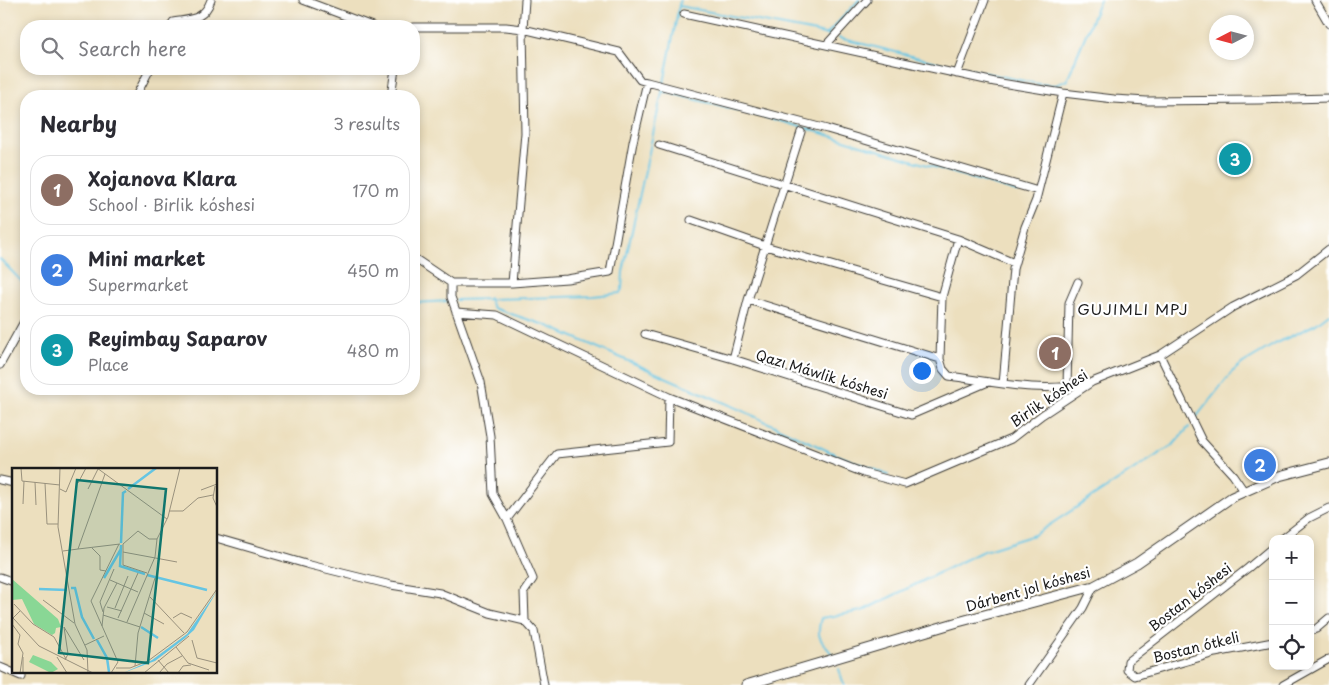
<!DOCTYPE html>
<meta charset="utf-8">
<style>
:root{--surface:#fff;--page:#f2f2f3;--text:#2b2b33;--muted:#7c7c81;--line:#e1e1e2;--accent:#b5179e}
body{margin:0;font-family:"Playpen Sans",sans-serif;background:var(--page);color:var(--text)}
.controls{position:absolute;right:15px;bottom:15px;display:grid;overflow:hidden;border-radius:10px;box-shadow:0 2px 8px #0003}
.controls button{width:45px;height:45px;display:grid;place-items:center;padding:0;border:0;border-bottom:1px solid var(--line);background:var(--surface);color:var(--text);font:25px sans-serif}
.compass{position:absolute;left:1209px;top:15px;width:45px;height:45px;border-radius:50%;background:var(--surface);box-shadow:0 2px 8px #0003;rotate:264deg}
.you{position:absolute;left:921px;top:370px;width:18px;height:18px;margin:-12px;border:4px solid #fff;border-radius:50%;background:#1a73e8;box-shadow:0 0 0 8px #1a73e833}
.badge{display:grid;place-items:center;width:32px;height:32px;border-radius:50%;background:var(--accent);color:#fff;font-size:16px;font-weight:700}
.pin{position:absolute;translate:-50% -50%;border:2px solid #fff;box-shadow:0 1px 5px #0006}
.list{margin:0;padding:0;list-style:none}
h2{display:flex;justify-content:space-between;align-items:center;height:65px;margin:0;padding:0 20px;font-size:21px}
h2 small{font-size:16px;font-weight:400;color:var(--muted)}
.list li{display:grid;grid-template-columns:32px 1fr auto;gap:15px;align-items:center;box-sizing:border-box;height:70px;margin:0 10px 10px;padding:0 10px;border:1px solid var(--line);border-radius:20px}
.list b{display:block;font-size:19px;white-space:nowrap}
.list p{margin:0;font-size:16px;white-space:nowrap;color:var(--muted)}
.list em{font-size:16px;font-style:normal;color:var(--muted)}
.icon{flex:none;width:28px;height:28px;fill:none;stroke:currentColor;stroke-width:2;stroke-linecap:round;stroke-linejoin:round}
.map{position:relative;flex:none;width:1329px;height:685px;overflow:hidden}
.search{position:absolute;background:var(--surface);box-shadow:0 2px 8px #0003;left:20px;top:20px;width:400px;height:55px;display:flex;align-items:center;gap:12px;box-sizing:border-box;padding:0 18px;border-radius:20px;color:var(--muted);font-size:19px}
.panel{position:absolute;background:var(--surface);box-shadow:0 2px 8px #0003;left:20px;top:90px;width:400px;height:305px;border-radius:20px}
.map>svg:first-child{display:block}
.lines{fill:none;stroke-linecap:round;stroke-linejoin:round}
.stream{stroke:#65c5e3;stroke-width:2}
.minor-casing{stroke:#3b3934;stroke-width:9}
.major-casing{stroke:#3b3934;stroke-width:11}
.minor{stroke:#fff;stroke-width:7}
.major{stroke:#fff;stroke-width:9}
.labels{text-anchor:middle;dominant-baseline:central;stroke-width:4.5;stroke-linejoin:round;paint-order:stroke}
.street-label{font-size:14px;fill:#1c1c1c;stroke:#fff}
.neighbourhood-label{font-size:15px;letter-spacing:1px;fill:#1c1c1c;stroke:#fff}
.inset-river{fill:none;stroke:#65c5e3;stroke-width:2.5}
.inset-road{fill:none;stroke:#99917d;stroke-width:1}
.view{fill:#0f766e;fill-opacity:0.15;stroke:#0f766e;stroke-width:2.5}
.inset-edge{fill:none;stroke:#1c1c1c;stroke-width:2.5}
</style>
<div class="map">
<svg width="1329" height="685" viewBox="0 0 1329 685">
<rect width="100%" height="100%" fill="#fff"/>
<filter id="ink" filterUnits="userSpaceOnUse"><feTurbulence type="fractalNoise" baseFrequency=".02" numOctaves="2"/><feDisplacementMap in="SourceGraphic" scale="10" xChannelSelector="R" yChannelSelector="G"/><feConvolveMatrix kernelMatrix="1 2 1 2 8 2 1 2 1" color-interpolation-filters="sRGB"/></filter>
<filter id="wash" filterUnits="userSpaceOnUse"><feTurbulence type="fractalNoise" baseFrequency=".0096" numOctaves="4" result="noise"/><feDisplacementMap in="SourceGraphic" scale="20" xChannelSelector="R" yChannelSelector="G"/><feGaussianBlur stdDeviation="1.12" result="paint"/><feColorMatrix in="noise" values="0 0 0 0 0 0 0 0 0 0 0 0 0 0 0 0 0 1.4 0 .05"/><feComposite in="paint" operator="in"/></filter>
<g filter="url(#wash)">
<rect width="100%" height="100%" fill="#ecdfbe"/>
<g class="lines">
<path class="stream" d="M679 6 816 32 831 36
M826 35 859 0
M839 38 956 67
M962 68 1039 84 1056 85 1067 80 1100 0
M664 83 680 0
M662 91 788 123 1017 192
M0 259 26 286
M489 298 493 308 548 326 741 410 837 455 888 475
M456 300 593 296 620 293 622 289 623 272 663 88
M414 303 448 301
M1194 420 1232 372 1243 363 1275 344 1316 324 1329 314
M832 654C820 639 816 639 821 618L862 611 981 552 1034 535 1174 444 1189 427
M839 669 844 685"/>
</g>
</g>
<g filter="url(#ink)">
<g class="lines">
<defs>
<path id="minor" d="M303 0 372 26
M1315 0 1329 24
M684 14 995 82 1063 93 1114 99 1147 101 1258 100 1329 98
M171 26 173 22C191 19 204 20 211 0
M414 27H506L523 29 619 52 640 80 647 82 827 129 1038 191
M826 45 867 0
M957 74 985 0
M136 96 150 69
M391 96 395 69
M659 145 958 239 1014 263
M691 220 765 246 942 297
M414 258 451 283H512L567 279 610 272 633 142 647 82
M451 283V297L481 382 490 436 493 494 507 519 533 579 524 592 525 621
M512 283 525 133 523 29 525 0
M748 300 940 359 943 369 949 376C994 382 1042 394 1087 383
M456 312 497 315 669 397 864 473 905 484 1011 439 1042 415 1092 382 1160 355 1233 307 1296 275 1329 249
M645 334 733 359 911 415 988 382
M1160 355 1202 441 1233 475 1244 491
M733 359 748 300 801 132
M940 359 942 297 958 239
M0 365 26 318
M1003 384 1013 269 1025 227 1036 200 1063 93
M1067 387 1069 303 1078 282
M0 480 14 483
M507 519 557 454 668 442 669 397
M216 538 306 564 391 585 440 593 490 613 525 621 534 631 544 685
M1282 539 1309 518 1329 508
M1273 547 1248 568 1128 661 1127 670 1135 676 1215 653 1273 642
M0 577 14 582
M1310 631 1316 629 1329 618
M0 667 21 676
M1029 685 1083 608 1094 586
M1283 685 1329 659"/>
<path id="major" d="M746 685 958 622 1094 586 1137 563 1232 497 1279 476 1329 463"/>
</defs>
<use href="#minor" class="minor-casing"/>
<use href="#major" class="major-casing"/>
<use href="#minor" class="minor"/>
<use href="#major" class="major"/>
</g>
</g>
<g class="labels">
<g class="street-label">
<text transform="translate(822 374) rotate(17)">Qazı Máwlik kóshesi</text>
<text transform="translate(1049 398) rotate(-34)">Birlik kóshesi</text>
<text transform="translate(1028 589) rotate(-16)">Dárbent jol kóshesi</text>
<text transform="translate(1190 597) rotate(-38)">Bostan kóshesi</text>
<text transform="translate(1196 647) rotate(-14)">Bostan ótkeli</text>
</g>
<g class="neighbourhood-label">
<text x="1133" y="308">GUJIMLI MPJ</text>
</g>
</g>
<g transform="translate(12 468)">
<rect width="205" height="205" fill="#ecdfbe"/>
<path d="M0 111 46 151 49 159 44 160 43 165 40 167 22 156 10 131 0 132ZM21 187 39 194 46 201 39 205 17 194Z" fill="#89d795"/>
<path d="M205 123 182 162 172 171 143 193 111 205 140 192 175 166Z" fill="#65c5e3"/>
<path class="inset-river" d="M116 21 144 0M109 75 111 25 114 23M109 77 108 98 133 106M135 107 195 122M92 110 109 81M59 120H63L70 149 82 171M27 121 55 122M129 159 146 170M85 172 95 190 97 204"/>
<path class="inset-road" d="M9 0 10 13 48 17M48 0 46 59 63 156 75 182 76 205M85 0 155 51M23 14 24 37M33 15 35 56H46M66 15 74 0M203 18 201 30 205 39M48 21 54 24 64 0M76 21 86 1M189 22 205 16M11 36 12 13M157 43H171L186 30 201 27M80 80 88 88V102L94 103M66 81 108 76M51 83 66 81 93 6M111 84 165 94M135 105 111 97V76L126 63 137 71H145M98 112 126 124M138 129 172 165M31 132 62 155M2 136 21 156 42 169 54 191M95 139 110 143M103 140 116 108M8 143 1 150 27 178 81 205M91 144 88 134 102 101M132 145 152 156M91 147 128 159M106 150 126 105M161 150 169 145 180 150M115 154 143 89 145 71 156 49 168 0M0 156 8 167 6 176 11 185 8 205M90 158 92 140 105 115M52 159 72 192M52 159 56 186 53 192M180 172 185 190M73 177 92 168M164 179 176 195 197 202M45 189 55 205M185 190 205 195M146 192 157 205M123 198 126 165 143 110M104 200H118L136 193 175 164 205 121M11 205V189M99 205 106 194 79 133 107 76M132 205 177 168M147 205 155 196 170 188M166 205 171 198 179 197"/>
<path class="view" d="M65 12 154 21 136 195 47 185Z"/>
<rect width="205" height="205" class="inset-edge"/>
</g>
</svg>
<div class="controls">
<button>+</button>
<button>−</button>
<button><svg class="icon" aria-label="locate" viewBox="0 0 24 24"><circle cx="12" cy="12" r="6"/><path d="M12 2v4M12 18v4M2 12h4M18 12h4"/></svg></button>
</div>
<svg class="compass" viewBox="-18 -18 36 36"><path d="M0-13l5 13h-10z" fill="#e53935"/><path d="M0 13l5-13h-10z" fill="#7c7c81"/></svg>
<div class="you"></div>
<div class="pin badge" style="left:1055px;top:353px;background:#8d6e63">1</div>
<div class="pin badge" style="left:1260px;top:465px;background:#3f7fe0">2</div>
<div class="pin badge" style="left:1235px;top:159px;background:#0f9aa8">3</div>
<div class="search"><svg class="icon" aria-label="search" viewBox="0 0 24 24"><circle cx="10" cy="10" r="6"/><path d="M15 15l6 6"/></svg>Search here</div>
<section class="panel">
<h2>Nearby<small>3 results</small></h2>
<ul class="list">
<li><span class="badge" style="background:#8d6e63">1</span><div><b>Xojanova Klara</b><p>School · Birlik kóshesi</p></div><em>170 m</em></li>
<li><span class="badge" style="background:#3f7fe0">2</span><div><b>Mini market</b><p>Supermarket</p></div><em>450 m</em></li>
<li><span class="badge" style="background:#0f9aa8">3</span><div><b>Reyimbay Saparov</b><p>Place</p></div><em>480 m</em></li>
</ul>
</section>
</div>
